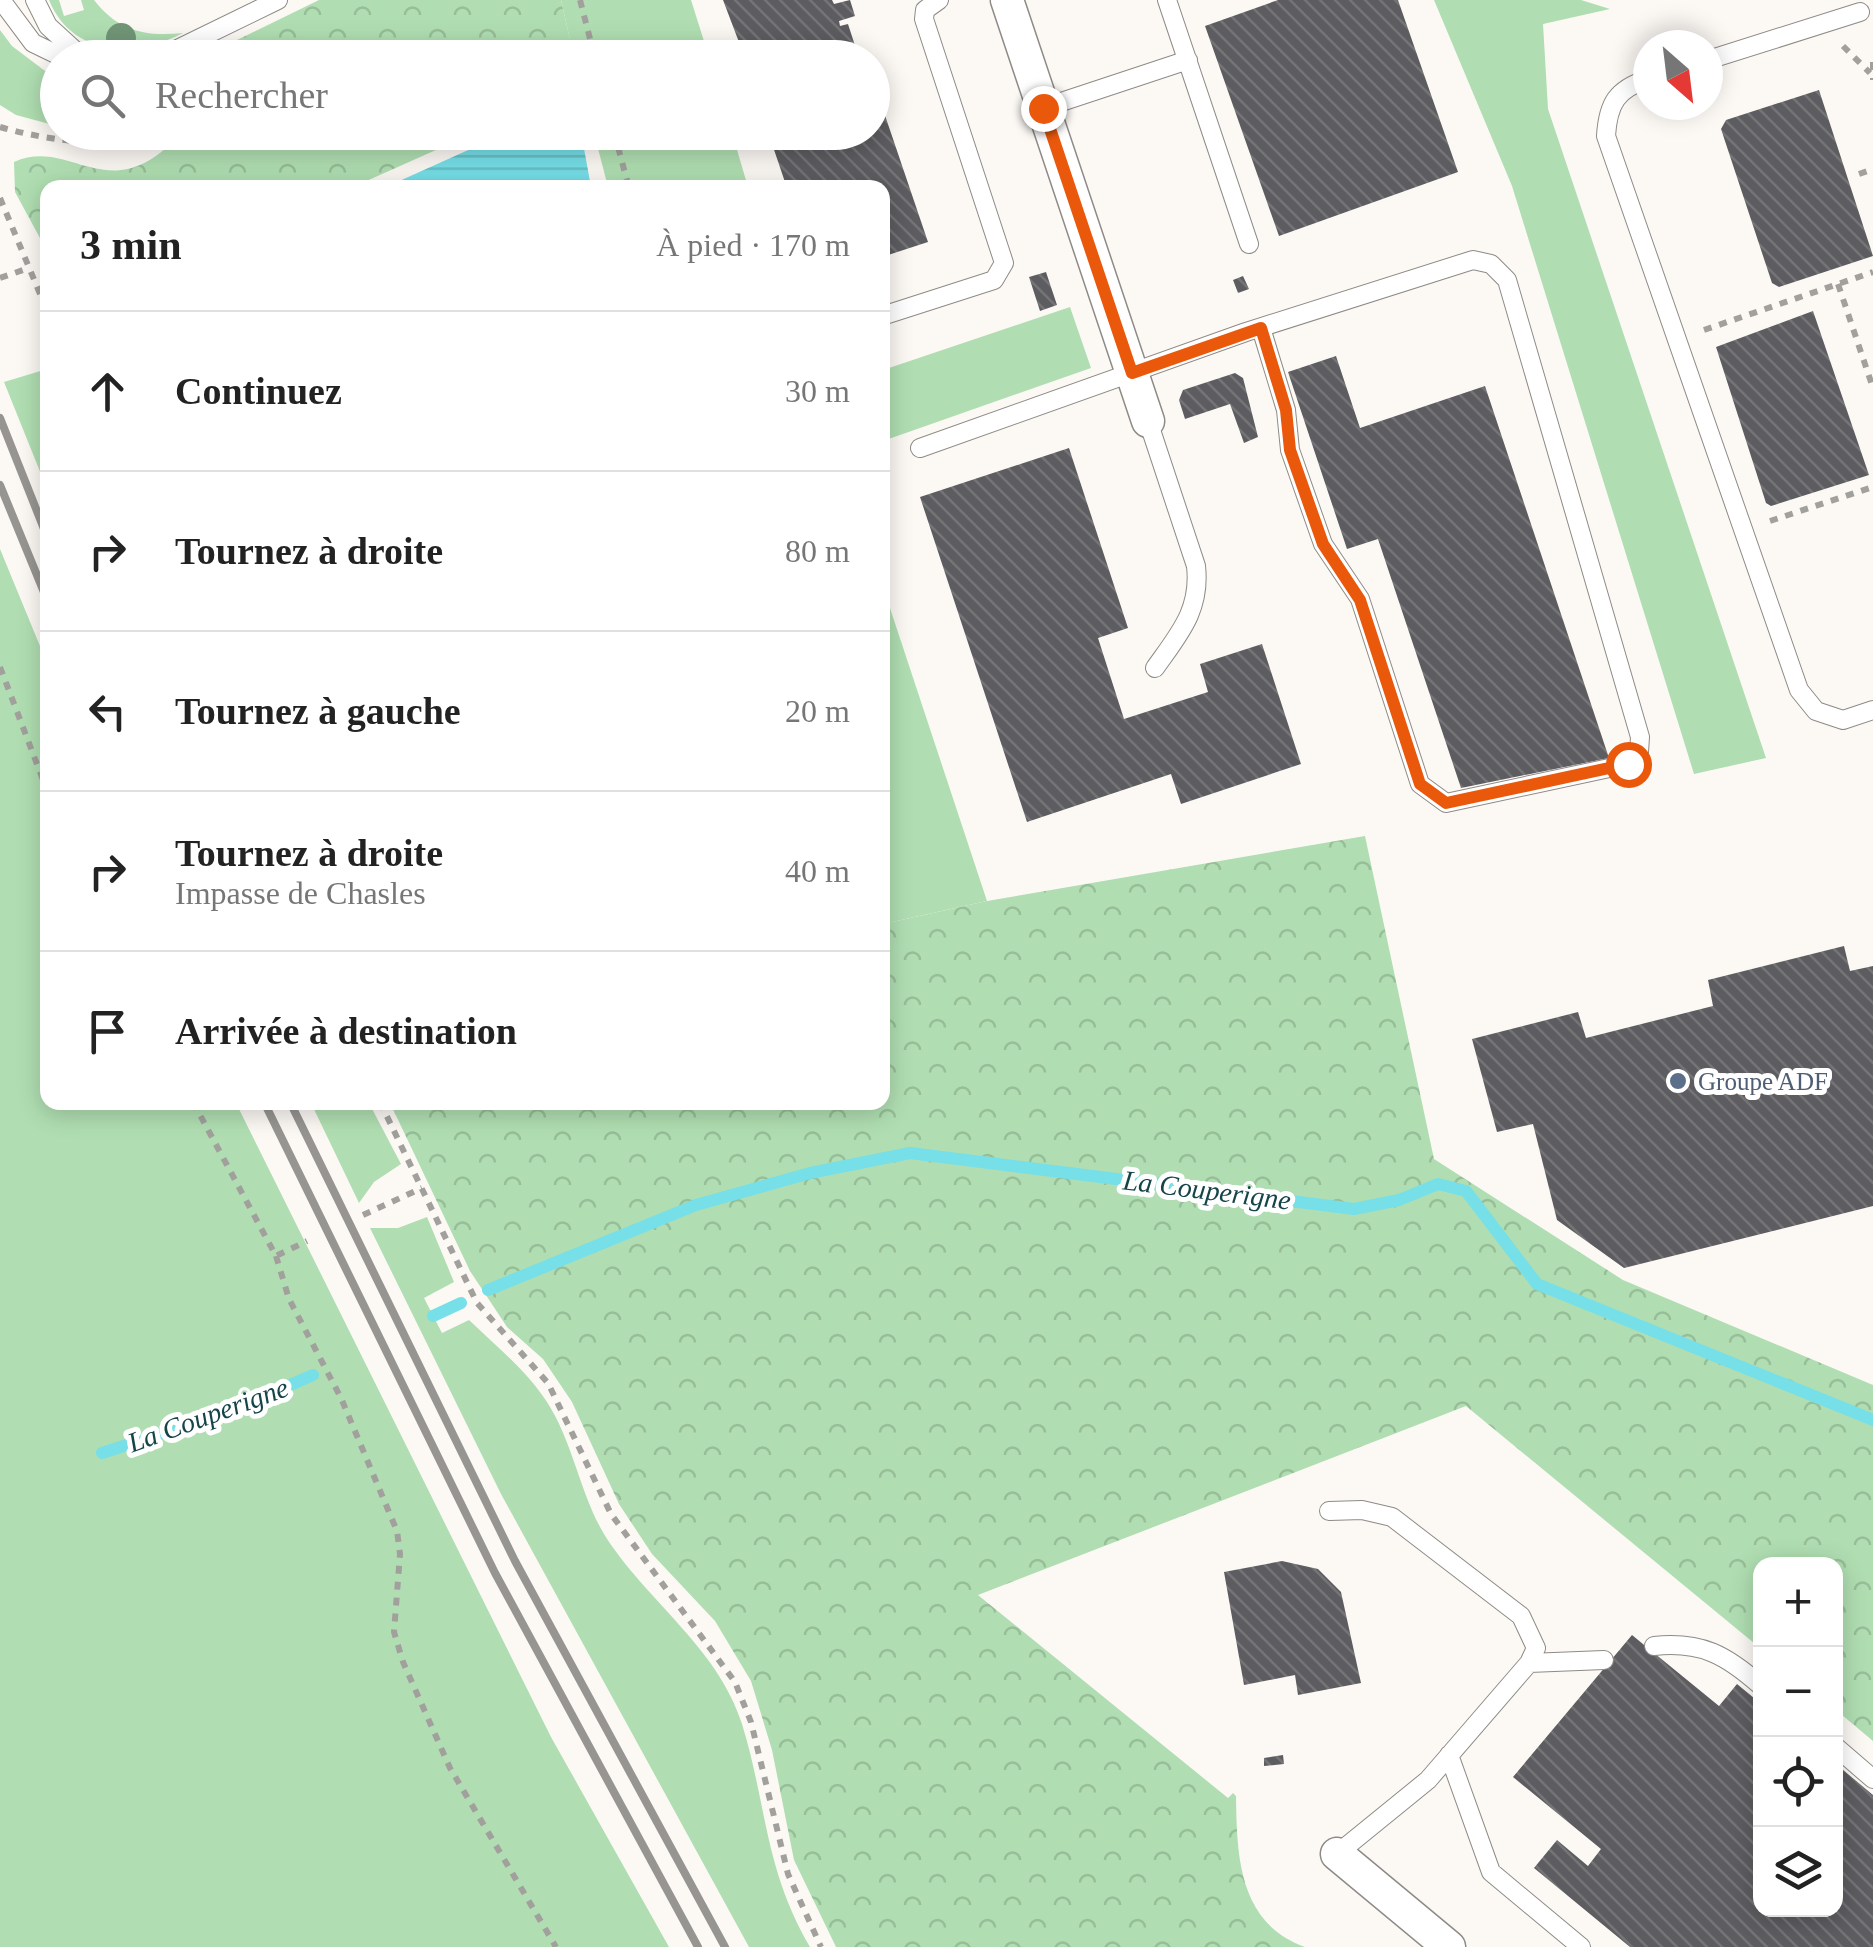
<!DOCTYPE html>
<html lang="fr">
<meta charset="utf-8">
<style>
:root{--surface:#fff;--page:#f2f2f2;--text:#222;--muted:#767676;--line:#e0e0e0}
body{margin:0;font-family:"Times New Roman",serif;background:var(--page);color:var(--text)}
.controls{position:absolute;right:30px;bottom:30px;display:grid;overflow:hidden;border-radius:20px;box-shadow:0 5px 25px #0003}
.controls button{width:90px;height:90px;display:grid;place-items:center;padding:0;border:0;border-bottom:2px solid var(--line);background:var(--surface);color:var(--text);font:50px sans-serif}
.compass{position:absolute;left:1633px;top:30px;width:90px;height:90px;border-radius:50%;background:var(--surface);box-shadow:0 5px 25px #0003;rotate:152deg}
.stop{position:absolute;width:30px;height:30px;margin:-22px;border:8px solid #ea580c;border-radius:50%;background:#fff}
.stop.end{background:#ea580c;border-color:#fff;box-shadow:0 2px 10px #0008}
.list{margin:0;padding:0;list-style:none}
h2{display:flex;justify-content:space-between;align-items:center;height:130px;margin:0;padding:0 40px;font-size:42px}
h2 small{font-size:32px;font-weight:400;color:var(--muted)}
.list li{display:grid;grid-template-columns:65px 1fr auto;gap:30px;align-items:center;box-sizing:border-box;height:160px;padding:0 40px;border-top:2px solid var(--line)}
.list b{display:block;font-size:38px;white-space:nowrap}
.list p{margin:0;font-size:32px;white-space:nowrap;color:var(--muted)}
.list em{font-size:32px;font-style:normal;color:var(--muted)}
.icon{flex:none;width:55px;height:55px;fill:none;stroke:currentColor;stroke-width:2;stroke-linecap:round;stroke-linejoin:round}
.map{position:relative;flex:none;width:1873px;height:1947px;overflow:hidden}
.search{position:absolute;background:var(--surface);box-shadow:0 5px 25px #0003;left:40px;top:40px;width:850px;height:110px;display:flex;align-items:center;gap:25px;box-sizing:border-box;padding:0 35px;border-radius:55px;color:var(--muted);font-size:38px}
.panel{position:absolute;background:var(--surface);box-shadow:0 5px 25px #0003;left:40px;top:180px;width:850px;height:930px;border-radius:20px}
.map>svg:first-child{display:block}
.grass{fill:#b0deb2}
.forest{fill:url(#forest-crowns)}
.water{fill:url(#water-rules)}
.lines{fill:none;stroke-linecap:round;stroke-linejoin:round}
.stream{stroke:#76dfe8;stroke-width:12}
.building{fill:url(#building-back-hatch)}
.lane-casing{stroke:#8e8b87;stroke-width:20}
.street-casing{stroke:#8e8b87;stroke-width:35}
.path{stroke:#a2a09d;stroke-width:6;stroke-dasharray:8 8;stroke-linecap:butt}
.lane{stroke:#fff;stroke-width:18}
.street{stroke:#fff;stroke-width:32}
.rail{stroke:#979592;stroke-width:8}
.tree{fill:#729678}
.route{stroke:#ea580c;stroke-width:12}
.service-dot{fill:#5c6f8a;stroke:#fff;stroke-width:4}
.labels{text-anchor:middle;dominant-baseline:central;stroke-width:10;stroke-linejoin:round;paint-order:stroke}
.service-label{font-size:25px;fill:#4e5e75;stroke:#fff;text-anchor:start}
.water-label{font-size:28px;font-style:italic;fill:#154549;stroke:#fff}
</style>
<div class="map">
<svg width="1873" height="1947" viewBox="0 0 1873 1947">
<defs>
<pattern id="forest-crowns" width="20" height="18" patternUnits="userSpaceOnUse" patternTransform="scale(2.5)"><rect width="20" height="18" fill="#b0deb2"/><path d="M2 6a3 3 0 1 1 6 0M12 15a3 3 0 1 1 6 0" fill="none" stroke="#97be98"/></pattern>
<pattern id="water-rules" width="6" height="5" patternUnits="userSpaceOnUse" patternTransform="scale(2.5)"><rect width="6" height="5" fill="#76dfe8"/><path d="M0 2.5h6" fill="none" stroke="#66bfc6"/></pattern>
<pattern id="building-back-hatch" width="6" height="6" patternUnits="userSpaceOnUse" patternTransform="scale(2.5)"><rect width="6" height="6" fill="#5d5d61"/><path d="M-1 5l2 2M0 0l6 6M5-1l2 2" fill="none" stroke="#747477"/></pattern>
</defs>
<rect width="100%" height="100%" fill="#fcf9f5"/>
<path class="grass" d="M49 0H59L64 16 84 10 81 0H94C118 31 145 37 183 33 136 58 72 57 49 0Z
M561 0H691L709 57H574Z
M1434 0H1581L1610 9 1543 24 1548 109 1766 758 1694 774 1512 186Z
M0 30 12 46 57 80V126L16 115 0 105Z
M594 133H732L748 187H608Z
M1070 307 1091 368 883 441V370Z
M47 369H48L47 489 4 382Z
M0 549 47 663 48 1102 236 1103 551 1737 669 1947H0Z
M883 587 987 901 883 924H882Z
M311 1103H369L401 1164 374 1182 359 1203Z
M427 1217 454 1282 424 1298 442 1333 469 1320C496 1346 526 1370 547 1402 573 1442 580 1494 604 1534 645 1600 718 1647 742 1724 767 1805 764 1868 810 1947H749L501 1494 370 1228H398Z"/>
<path class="forest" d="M319 0H561L574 57H202Z
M181 133V132L474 133 353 187 48 188 47 251 15 192 14 162C72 136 109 213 181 133Z
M1365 836 1434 1159 1623 1280 1873 1385V1741L1836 1710V1564H1760V1648L1466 1406 978 1595 1228 1798 1233 1793 1236 1796C1237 1852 1237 1923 1305 1947H836L794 1860 772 1750 751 1681 715 1621 652 1554 619 1504 572 1402 543 1359 507 1327 470 1271 390 1103 882 1102 883 924 987 901Z"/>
<path class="water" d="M506 133H577L583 143 591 187H386Z"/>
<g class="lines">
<path class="stream" d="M488 1290 696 1205 810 1173 910 1153 1354 1209 1399 1200 1438 1184 1466 1191 1537 1284 1873 1420
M433 1316 461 1303
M102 1453 226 1413 313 1375"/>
</g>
<path class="building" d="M723 0H832L834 4 850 0 855 16 839 21 840 26 848 24 859 58H745Z
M1278 0H1398L1458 172 1279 236 1205 26Z
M873 80 928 242 882 257V188H787L768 132H872Z
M1819 90 1873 256 1779 287 1772 283 1721 129 1726 120Z
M1046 272 1057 305 1040 311 1029 277Z
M1243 276 1249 289 1238 293 1233 280Z
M1813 311 1869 475 1771 506 1766 503 1716 347Z
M1336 356 1360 428 1485 386 1609 758 1461 788 1378 539 1347 549 1288 372Z
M1235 373 1243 378 1258 437 1244 443 1230 404 1185 419 1179 400 1183 390Z
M1069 448 1128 628 1098 638 1124 719 1208 692 1200 664 1262 644 1301 764 1181 804 1171 774 1027 822 920 497Z
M1844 946 1850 971 1873 966V1206L1624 1268 1557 1220 1533 1124 1497 1132 1472 1039 1578 1012 1586 1038 1713 1006 1708 980Z
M1282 1561 1318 1569 1341 1592 1361 1683 1298 1695 1295 1675 1244 1685 1224 1572Z
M1632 1635 1719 1706 1737 1684 1760 1703V1910H1836V1764L1873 1795V1947H1630L1534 1868 1557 1840 1588 1866 1601 1849 1513 1777Z
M1283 1755 1284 1764 1264 1766V1758Z"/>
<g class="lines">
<defs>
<path id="lane" d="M1 0 33 43 64 58
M35 0 48 26 83 58
M1167 0 1249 244
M159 58 278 0
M1708 60 1860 12
M1648 79C1617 89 1608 103 1606 136L1799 690 1816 711 1843 720 1873 710
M1043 108 1188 60
M882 316 994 280 1004 263 924 19 925 10 939 0
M1148 421 1196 566C1201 610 1179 634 1155 668
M920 448 1246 332 1473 260 1491 264 1507 280 1640 737 1639 752 1628 764 1446 803 1420 784 1360 599 1323 544 1290 450 1286 410 1261 328
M1329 1511 1362 1510 1392 1517 1521 1616 1536 1648 1529 1663 1428 1780 1337 1854
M1654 1646C1701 1641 1726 1655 1760 1685
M1529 1663 1604 1660
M1836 1747 1873 1779
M1449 1755 1491 1872 1581 1947"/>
<path id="street" d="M1007 0 1148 421
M1337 1854 1449 1947"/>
</defs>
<use href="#lane" class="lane-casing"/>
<use href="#street" class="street-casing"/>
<path class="path" d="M580 0 595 58
M1843 46 1870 73
M1873 62V80
M0 127C34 137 121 154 150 132
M614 132 629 188
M1859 174 1873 169
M0 198 48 313
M0 278 29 268
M1838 284 1873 388
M1704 330 1873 272
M1770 521 1873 487
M0 667 48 793
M882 768 889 774
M193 1102 276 1256 307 1241
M380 1102 477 1303 548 1383 611 1514 735 1682 751 1722 788 1874 821 1947
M363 1215 422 1188
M276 1256 289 1299 341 1398 397 1531 400 1554 394 1632 403 1662 450 1768 556 1947"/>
<use href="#lane" class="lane"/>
<use href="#street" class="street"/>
<path class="rail" d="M0 418 48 539
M0 485 48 602
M264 1102 495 1573 698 1947
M290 1102 515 1561 725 1947"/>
</g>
<circle class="tree" cx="121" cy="38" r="15"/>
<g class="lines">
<path class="route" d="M1043 108 1132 373 1261 328 1286 410 1290 450 1323 544 1360 600 1420 784 1446 803 1628 764"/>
</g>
<circle class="service-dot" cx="1678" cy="1081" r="10"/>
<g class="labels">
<g class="service-label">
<text x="1698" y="1081">Groupe ADF</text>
</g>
<g class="water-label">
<text transform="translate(1207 1190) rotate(7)">La Couperigne</text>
<text transform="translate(208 1415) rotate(-20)">La Couperigne</text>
</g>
</g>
</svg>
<div class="controls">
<button>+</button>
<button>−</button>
<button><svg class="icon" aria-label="locate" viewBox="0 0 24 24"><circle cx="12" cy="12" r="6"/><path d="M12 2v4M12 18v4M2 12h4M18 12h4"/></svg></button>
<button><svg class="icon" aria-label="layers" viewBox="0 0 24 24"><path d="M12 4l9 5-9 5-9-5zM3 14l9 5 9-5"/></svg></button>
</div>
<svg class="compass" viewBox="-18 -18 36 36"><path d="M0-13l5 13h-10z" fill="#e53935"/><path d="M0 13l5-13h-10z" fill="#767676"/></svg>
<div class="stop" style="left:1628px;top:764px"></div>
<div class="stop end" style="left:1043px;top:108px"></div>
<div class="search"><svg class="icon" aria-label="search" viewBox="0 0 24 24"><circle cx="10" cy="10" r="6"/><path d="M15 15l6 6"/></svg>Rechercher</div>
<section class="panel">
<h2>3 min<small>À pied · 170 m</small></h2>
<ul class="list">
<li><svg class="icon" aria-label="ahead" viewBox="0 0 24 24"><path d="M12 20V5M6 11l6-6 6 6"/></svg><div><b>Continuez</b></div><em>30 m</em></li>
<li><svg class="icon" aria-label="right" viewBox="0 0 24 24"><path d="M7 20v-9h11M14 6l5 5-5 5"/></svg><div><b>Tournez à droite</b></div><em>80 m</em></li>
<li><svg class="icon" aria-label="left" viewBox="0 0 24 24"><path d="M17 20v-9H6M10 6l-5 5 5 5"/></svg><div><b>Tournez à gauche</b></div><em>20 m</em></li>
<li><svg class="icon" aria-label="right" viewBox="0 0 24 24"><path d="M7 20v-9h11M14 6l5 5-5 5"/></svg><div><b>Tournez à droite</b><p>Impasse de Chasles</p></div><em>40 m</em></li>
<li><svg class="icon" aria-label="arrive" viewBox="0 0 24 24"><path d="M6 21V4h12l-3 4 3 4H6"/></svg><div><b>Arrivée à destination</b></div></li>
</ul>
</section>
</div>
